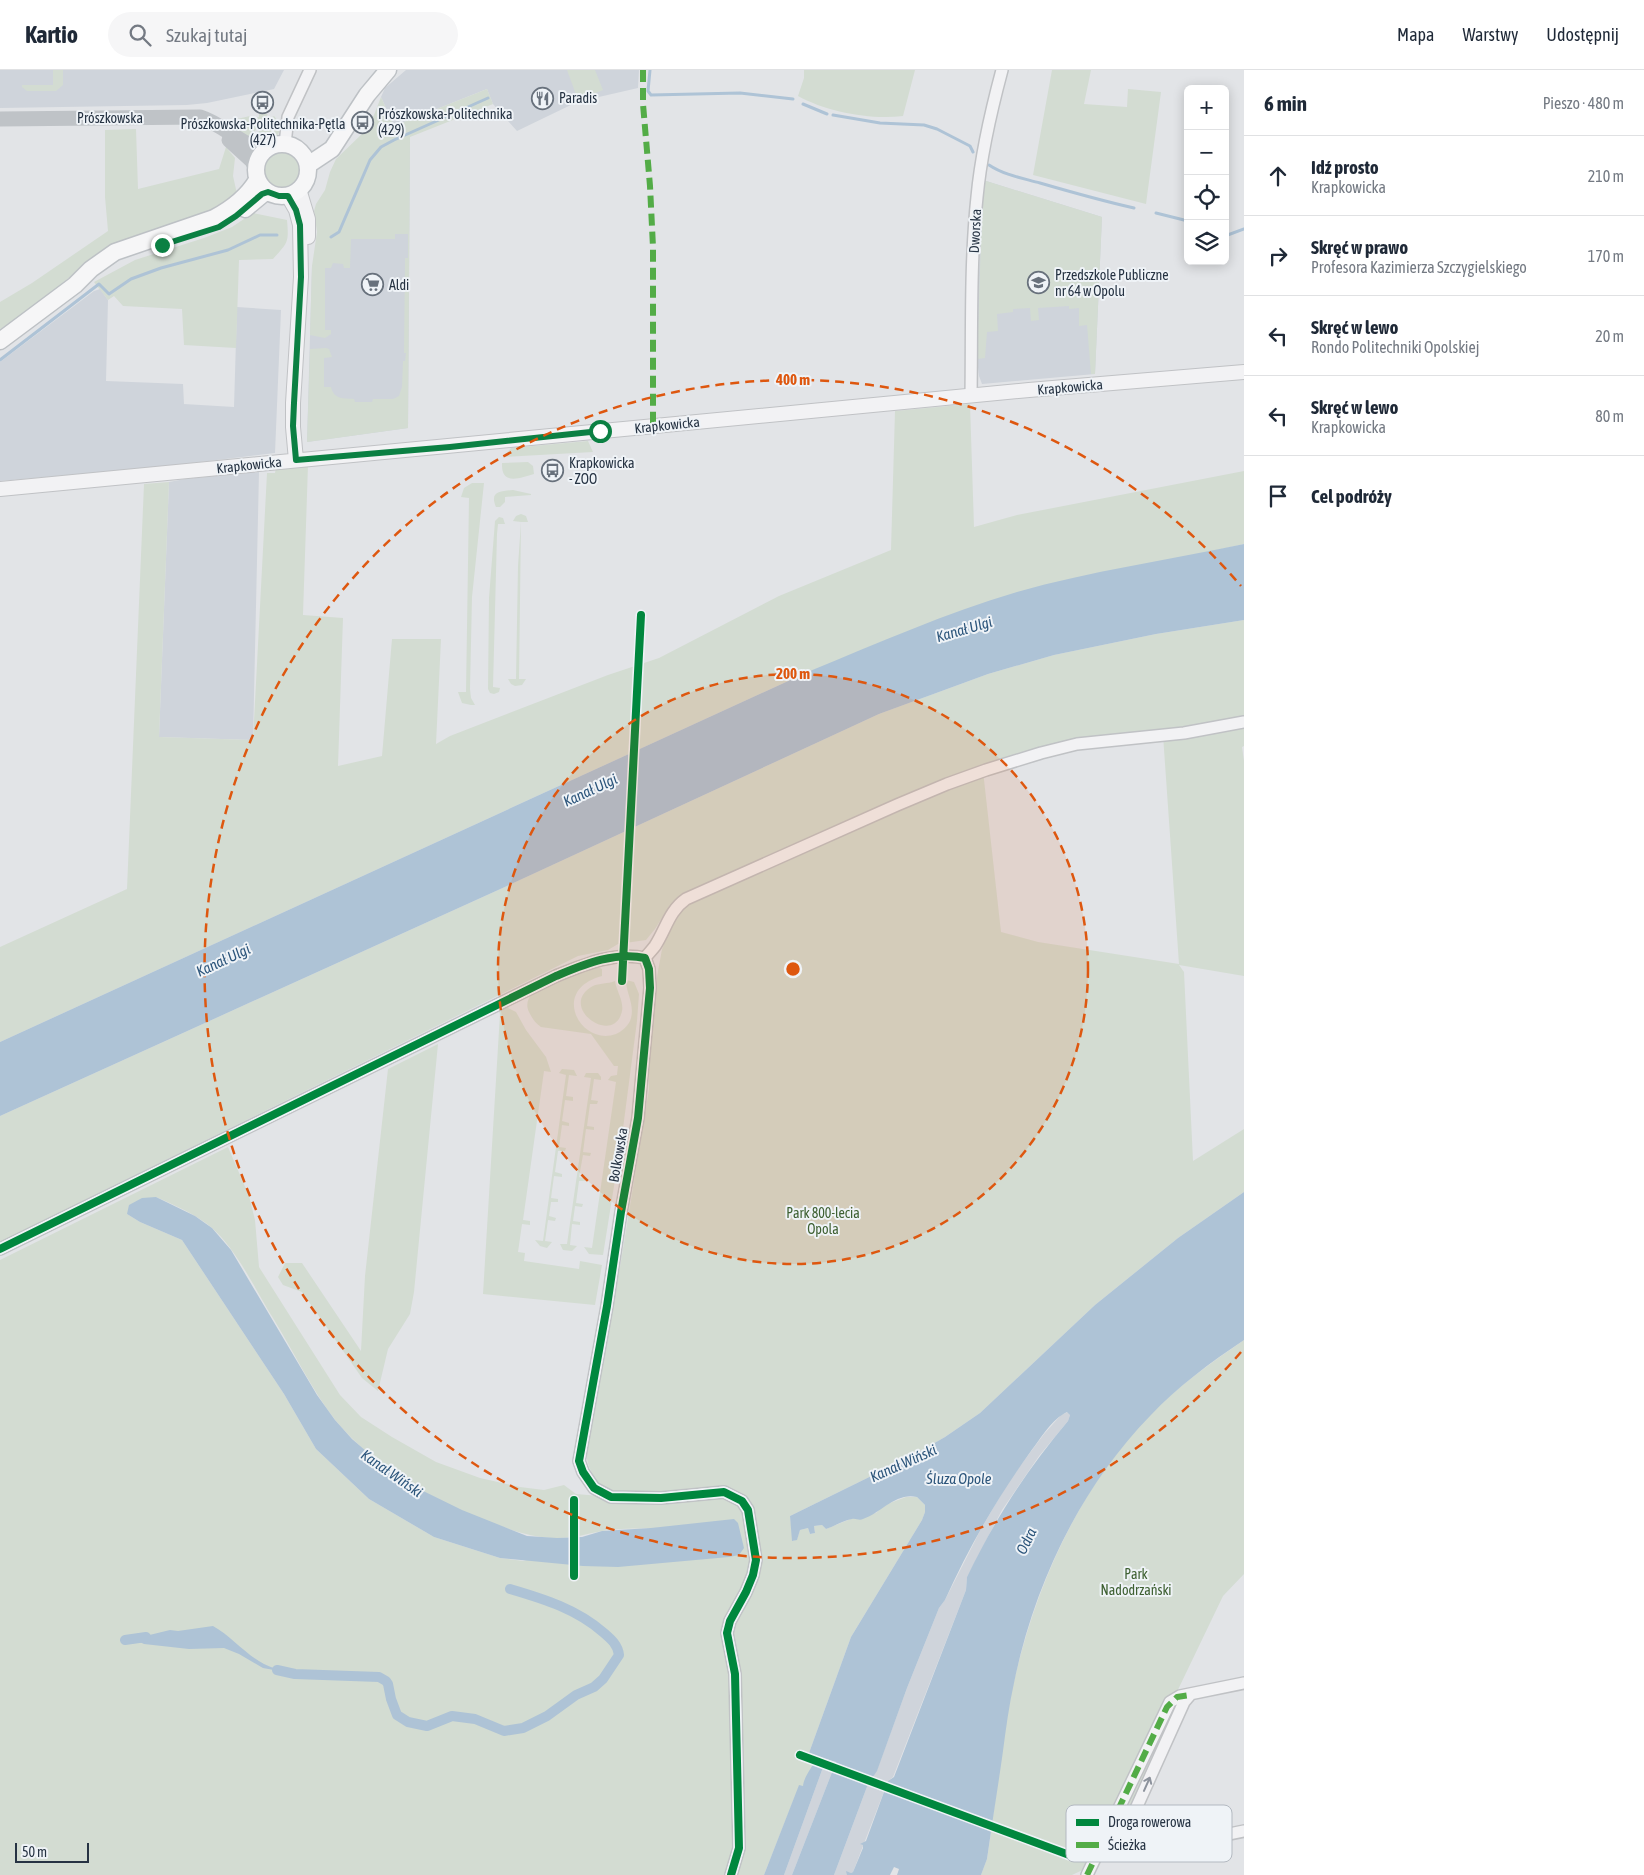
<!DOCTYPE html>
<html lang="pl">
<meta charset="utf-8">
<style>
:root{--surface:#fff;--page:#f6f6f7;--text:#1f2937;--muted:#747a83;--line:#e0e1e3}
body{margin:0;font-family:"Asap Condensed",sans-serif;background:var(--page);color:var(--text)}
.controls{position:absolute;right:15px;top:15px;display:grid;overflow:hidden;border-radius:8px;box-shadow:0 2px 12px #0003}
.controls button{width:45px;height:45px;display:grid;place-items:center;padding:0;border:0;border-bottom:1px solid var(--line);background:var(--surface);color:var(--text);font:25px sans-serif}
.scale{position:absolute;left:15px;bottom:12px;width:74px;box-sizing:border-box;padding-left:5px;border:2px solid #263343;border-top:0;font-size:14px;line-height:18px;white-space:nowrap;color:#263343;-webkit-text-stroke:4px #eff3f7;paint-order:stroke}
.stop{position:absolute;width:15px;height:15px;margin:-11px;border:4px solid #0b8043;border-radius:50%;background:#fff}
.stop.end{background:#0b8043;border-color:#fff;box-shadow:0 1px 5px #0008}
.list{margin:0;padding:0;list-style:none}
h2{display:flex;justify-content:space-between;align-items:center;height:65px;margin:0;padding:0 20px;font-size:21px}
h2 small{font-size:16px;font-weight:400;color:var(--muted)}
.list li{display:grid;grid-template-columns:32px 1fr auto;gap:15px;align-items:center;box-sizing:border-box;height:80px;padding:0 20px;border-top:1px solid var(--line)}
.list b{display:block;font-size:19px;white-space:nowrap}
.list p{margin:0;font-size:16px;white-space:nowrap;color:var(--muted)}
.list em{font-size:16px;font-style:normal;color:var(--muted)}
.icon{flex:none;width:28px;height:28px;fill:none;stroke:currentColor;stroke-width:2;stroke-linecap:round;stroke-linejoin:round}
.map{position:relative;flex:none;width:1244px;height:1805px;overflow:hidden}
header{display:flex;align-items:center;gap:30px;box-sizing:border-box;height:70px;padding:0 25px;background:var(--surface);border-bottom:1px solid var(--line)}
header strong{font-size:24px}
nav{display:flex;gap:28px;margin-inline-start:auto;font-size:18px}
.search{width:350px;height:45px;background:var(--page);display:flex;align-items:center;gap:12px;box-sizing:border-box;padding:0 18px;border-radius:28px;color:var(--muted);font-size:19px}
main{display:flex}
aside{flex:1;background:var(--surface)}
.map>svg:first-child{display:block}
.built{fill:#cfd4db}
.green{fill:#d3dcd2;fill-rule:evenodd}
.water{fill:#aec3d6}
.pier{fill:#e2e4e7}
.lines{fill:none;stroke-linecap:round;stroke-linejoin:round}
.stream{stroke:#aec3d6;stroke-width:3}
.canal{stroke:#aec3d6;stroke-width:10}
.minor-casing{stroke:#c0c2c5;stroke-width:14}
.tertiary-casing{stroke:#c0c2c5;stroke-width:16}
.primary-casing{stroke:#bdc1c5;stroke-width:19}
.minor{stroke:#f2f2f4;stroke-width:11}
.tertiary{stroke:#f2f2f4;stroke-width:14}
.secondary{stroke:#bfc3c7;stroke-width:15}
.primary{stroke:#f6f6f7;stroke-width:16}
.quiet{stroke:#53ac47;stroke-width:6;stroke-dasharray:12 6;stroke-linecap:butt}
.cycleway-casing{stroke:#eff3f7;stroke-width:11}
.cycleway{stroke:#00873e;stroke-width:8}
.oneway{stroke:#8c929c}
.route{stroke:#0b8043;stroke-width:6}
.ring{fill:none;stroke:#de570f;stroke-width:2.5;stroke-dasharray:9 6}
.labels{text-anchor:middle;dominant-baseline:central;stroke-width:4;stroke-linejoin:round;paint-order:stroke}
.poi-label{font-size:14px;fill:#263343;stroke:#eff3f7;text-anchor:start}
.street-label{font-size:14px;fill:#263343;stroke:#eff3f7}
.park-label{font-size:14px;fill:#3e6032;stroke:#eff3f7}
.water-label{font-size:15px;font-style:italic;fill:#2c557b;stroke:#eff3f7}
.key{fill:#eff3f7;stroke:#b3b9c1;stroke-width:1}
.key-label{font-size:14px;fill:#263343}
.centre{fill:#de570f;stroke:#eff3f7;stroke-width:2.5}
.ring-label{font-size:15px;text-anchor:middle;font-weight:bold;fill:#de570f;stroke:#eff3f7;stroke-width:4;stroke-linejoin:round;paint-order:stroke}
</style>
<header>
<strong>Kartio</strong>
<div class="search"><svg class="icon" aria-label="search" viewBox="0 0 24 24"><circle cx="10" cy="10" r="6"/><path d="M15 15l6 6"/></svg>Szukaj tutaj</div>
<nav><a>Mapa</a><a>Warstwy</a><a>Udostępnij</a></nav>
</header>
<main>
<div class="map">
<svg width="1244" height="1805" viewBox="0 0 1244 1805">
<rect width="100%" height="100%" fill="#e2e4e7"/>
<path class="built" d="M0 0H284L274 19 207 33 187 35 0 38Z
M406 0H639L638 18 577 32 517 61 493 34 487 19 394 56 381 27 385 18Z
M410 67 408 358 307 372 312 196Z
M983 110 1102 147 1095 304 982 314 979 306 977 289 978 227Z
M100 219 108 230 106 311 183 314 184 334 234 337 237 237 281 240 275 383 159 397 0 411V292L94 221Z
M259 402 253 670 159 667 169 412 185 409Z
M1068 1342 1070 1345 1068 1351 1039 1386 1002 1440 967 1507 966 1520 893 1707 888 1711 853 1802 851 1803 847 1802V1805H834L868 1714 877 1700 907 1618 939 1538 945 1530 981 1459 1009 1411 1044 1364 1061 1345Z
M826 1689 836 1692 792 1805H784Z"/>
<path class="green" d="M53 0H63V15L56 21H27L22 17V15H53Z
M567 0H595L603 20 578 30Z
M804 0H915L903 46C870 50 827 42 798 26L804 8Z
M1052 0H1091L1084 34 1127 37 1128 19 1161 22 1146 134 1033 105Z
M487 19 493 34 410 67 408 358 307 372 310 279 326 278 329 279 332 287 324 288V317H331C334 330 344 328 354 329L355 332H372L373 329H393L399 326 402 317 403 291H405L406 283H404L405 188H408V164H395V169H351L350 198H344L343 194 333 193 331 198H325V260H331V264L325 268 310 265 312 196 317 162 314 141 316 134 325 120 330 102 336 89 364 62 374 45 381 27 394 56Z
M259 44H268L251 66 247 67 233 58 237 49 250 46 251 49 259 47Z
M274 46C284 56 280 72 264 73 260 74 255 72 251 72L267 50Z
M136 59 138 119 219 99 226 77 235 88 233 106 237 124 213 141 118 174 76 202 26 243 0 259V232L32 213 108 161 105 127V60Z
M263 100a19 19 0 1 1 38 0a19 19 0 1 1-38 0Z
M983 110 1102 147 1095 304H1091L1087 255 1079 256V238L1069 239V236L1038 238 1039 250 1031 251 1030 238 1013 239V242L997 244 998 261 987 262 985 288 977 289Z
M253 143 287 150C289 173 288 172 273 189L239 190 236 278 184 275 182 239 123 236 114 226 108 230 94 212 135 190 204 168 232 157Z
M970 334 974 457 1017 445 1244 401V474L1186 487 810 601 0 972V877L127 819 144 414 169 412 159 667 253 670 267 403H275L276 397 308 395 303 545 343 548 338 696 382 686 392 569H441L436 674 450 666 608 605 659 588 779 526 891 480 895 341Z
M588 371 593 382 503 387 511 378Z
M528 392 533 396 534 404C520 408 501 416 502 393Z
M472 413H484L472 527 470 619 471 628 475 635H471L462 633 458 622H466L469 428 461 427 464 418Z
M513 420 531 424V425L505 427V432L500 437H496C489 421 501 421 513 420Z
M521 444 526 446 528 452H521L519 609H526L522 615 515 616 511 614 508 609H516L518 496 521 452 513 451 516 446Z
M499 447 503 448 505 454H498L497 464 493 617 500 618 499 622 494 624 490 623 488 619 489 528 495 451Z
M1244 550V676L1242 677 1244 691V906L1179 895 1184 902 1193 1091 1244 1059V1122L1178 1168 1095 1235 980 1343 945 1367 910 1387 790 1446 793 1471 797 1469 800 1460 808 1458 810 1464 815 1463 814 1456 822 1455 826 1459 853 1448 876 1443 882 1436 906 1427H917L925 1435V1442L922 1450 851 1567 809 1683 818 1686 803 1717 799 1716 764 1805H0V1190L228 1077 249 1126 255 1150 259 1197 340 1325 361 1347 392 1367 436 1392 480 1408 520 1417 544 1420 564 1415 576 1424 600 1426 603 1419C589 1401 586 1394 586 1372L620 1197 649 1019C649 975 652 929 661 885 664 867 678 853 677 835H670L655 859 646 870 618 874 608 880 578 886 0 1172V1046L507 816 879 644 988 604 1054 585 1156 564ZM1163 665 1179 894 1038 872 1001 862 983 701 1041 683ZM156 1127C174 1135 196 1144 212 1158 237 1180 255 1219 273 1248 294 1282 311 1319 336 1351 376 1399 434 1431 492 1453 514 1461 534 1468 558 1468 575 1468 586 1464 602 1461 618 1458 635 1459 651 1458L523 1491 500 1488 434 1467 369 1429 316 1379 284 1324 182 1170 140 1152 127 1144Z
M596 896 602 899V906C549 920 581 977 616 964 621 962 627 957 630 951 636 936 626 924 626 910L634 912 639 924 637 951 622 1066 603 1185 589 1184 584 1177 592 1178 616 1012 608 1010 611 1006 617 1005 618 996H614L591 964 541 957C535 953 532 948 529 942 526 936 527 929 532 924 542 913 580 902 596 896Z
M615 911C616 920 624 931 622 941 614 978 556 936 593 916 599 913 608 914 615 911Z
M508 938 516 942 526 960 546 987 551 1002 544 1001 523 1150 530 1151V1155L522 1154 518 1182 525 1183 524 1191 579 1199 580 1191 602 1195 595 1235 483 1224 500 944 498 939Z
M438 974 414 1222 410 1244 388 1279 378 1321 362 1308 302 1222 283 1215 278 1207 285 1193H302L361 1281 365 1206 388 999Z
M562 999 574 1000 577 1006 569 1005 566 1026 573 1027V1031L565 1030 562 1051 569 1053V1056L562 1055 559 1077 566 1078 565 1081H558L555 1102 562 1104V1107L554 1106 551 1128 558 1129V1132H551L549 1146 556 1148 555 1151 548 1150 545 1171 552 1172 547 1178 540 1176 535 1170 543 1171 566 1005 559 1003Z
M586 1003H598L601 1007V1010L594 1009 591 1030 598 1031 597 1034H590L587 1056 594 1057V1060L586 1059 583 1082 591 1083 590 1086 583 1085 579 1107 587 1109 586 1111H579L576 1133 583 1134 582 1137 575 1136 573 1151 580 1152V1155L572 1154 570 1175 577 1176 572 1181 563 1180 560 1174H567L591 1008 584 1007Z
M1244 1270V1504L1223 1526 1174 1628 1190 1625 1120 1774 1122 1784 1117 1787 1100 1791 1110 1751 1095 1768 1072 1782 992 1753C999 1706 1003 1657 1014 1611 1037 1513 1079 1418 1150 1345 1178 1316 1211 1293 1244 1270Z
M992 1756 1078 1788 1092 1793 1091 1796 1072 1805H981L987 1789Z"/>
<path class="water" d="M1244 474V550L1156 564 1054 585 988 604 879 644 507 816 0 1046V972L810 601C878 573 946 543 1017 522 1090 501 1169 490 1244 474Z
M1244 1122V1270C1211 1292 1177 1317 1150 1346 1080 1418 1034 1515 1014 1613 1009 1635 1006 1658 1003 1681 998 1717 992 1753 987 1789L981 1805H897L899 1799 894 1797 890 1805H847L846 1801 851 1803 853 1802 863 1778V1775L860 1774 866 1771 888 1711 894 1707 966 1520 967 1507C995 1449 1026 1401 1068 1351L1070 1345 1067 1342C1052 1349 1041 1368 1031 1381 997 1428 969 1477 945 1530L939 1538 907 1618 877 1701 868 1714 834 1805H792L836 1692 826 1689 784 1805H764L799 1715 803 1716C804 1706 813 1697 817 1686L809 1683 851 1567 922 1450 925 1442V1435L917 1427C896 1422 881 1443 863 1449 859 1451 856 1448 852 1449 844 1450 835 1456 826 1459L822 1455 814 1456 815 1463 810 1464 808 1458 800 1460 797 1470 792 1471 790 1446 910 1387 945 1367 980 1343 1095 1235 1178 1168Z
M156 1127 195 1146 212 1158 231 1180 317 1325 335 1350 352 1369 380 1393 411 1415 462 1440 527 1466 557 1468 582 1467 602 1461 651 1458 734 1449 738 1453 744 1478 739 1485 729 1487 618 1497 583 1496 500 1488 434 1467 369 1429 316 1379 284 1324 182 1170 140 1152 127 1144 129 1135 142 1128Z
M213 1556C231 1566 245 1584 264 1594 272 1598 281 1600 290 1603L263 1598 239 1584 224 1578 189 1579 144 1574 133 1569 170 1560 178 1561Z"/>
<path class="pier" d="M639 677 634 759 625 763 629 681Z"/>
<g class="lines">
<path class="stream" d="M650 0 648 21 651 25 740 23 793 29
M803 34 827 44
M833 45 880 53 924 55 937 59 970 76 973 82
M989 95C1004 105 1022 108 1040 113 1071 122 1103 131 1134 138
M1156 143 1188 151
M1225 166 1244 159
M331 167 339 162 370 90 381 77 394 70 488 28
M0 290 99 214 109 224 131 209 161 198 228 180 260 165H277"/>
<path class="canal" d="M125 1570 146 1567
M277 1600 295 1604 379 1607 386 1611 388 1614 391 1629 397 1645 408 1652 427 1656 452 1646 475 1649 504 1661 523 1658 547 1646 576 1625 594 1617 603 1609 619 1585C618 1575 611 1569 604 1563 577 1539 544 1529 510 1519"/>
<defs>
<path id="minor" d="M285 74 288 47 310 0
M971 326C972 260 970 193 977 127 981 84 991 41 1002 0
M645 888C648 884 652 880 655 876 666 859 669 841 686 829L897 735 947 714 986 700 1041 683 1077 674 1184 663 1244 652
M0 1179 556 906C583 895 615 881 645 888L649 899 650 918 638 1048 621 1142 607 1236 579 1391 583 1402 594 1418 611 1427 661 1428 724 1422 742 1431 748 1440 756 1490 753 1505 746 1522 730 1551 727 1563 735 1604 739 1778 731 1805
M1190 1625 1184 1632 1120 1774 1122 1784 1127 1785 1244 1761
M1087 1805 1170 1632 1180 1626 1244 1613"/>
<path id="tertiary" d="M299 119 308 149V167
M288 126 296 140 300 155 301 207 293 333V357L296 390
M0 419 1029 320 1244 302"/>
<path id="primary" d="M256 100a26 26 0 1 1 52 0a26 26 0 1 1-52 0Z
M308 95 332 79 367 25 388 0
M245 139 263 124 268 122
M0 271 75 215 91 199 115 182 214 148C231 139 247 127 257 110"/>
</defs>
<use href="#minor" class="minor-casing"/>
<use href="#tertiary" class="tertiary-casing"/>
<use href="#primary" class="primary-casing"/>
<use href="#minor" class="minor"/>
<use href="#tertiary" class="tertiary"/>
<path class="secondary" d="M0 49 200 47C223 54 240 75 265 80
M229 70 252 91 255 97"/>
<use href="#primary" class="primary"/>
<path class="quiet" d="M643 0V34L650 116 653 177V356
M1087 1805 1167 1637 1177 1627 1190 1625"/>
<defs>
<path id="cycleway" d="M622 911 641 545
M0 1179 556 906C583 895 615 881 645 888L649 899 650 918 638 1048 621 1142 607 1236 579 1391 583 1402 594 1418 611 1427 661 1428 724 1422 742 1431 748 1440 756 1490 753 1505 746 1522 730 1551 727 1563 735 1604 739 1778 731 1805
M574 1506V1430
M800 1685 1072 1786"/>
</defs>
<use href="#cycleway" class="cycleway-casing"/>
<use href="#cycleway" class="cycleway"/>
</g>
<defs><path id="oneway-shaft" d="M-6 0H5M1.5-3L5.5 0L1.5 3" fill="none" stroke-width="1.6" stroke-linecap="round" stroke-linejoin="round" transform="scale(1.25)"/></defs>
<use class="oneway" href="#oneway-shaft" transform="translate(1147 1714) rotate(-66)"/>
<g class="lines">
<path class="route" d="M162 175 219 157 236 146 262 124 268 122 279 126H288L296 140 300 155 301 207 294 333 293 356 296 390 450 377 600 361"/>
</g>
<circle cx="793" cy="899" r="295" fill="#de570f" fill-opacity=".12"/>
<g class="ring">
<circle cx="793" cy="899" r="295"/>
<path d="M1241 1282A589 589 0 1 1 1241 516"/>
</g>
<defs>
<symbol id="restaurant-ring" viewBox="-11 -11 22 22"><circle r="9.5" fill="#eff3f7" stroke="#68717c" stroke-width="1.5"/><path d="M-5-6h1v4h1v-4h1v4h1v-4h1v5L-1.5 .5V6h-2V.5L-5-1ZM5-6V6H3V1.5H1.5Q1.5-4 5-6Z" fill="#68717c"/></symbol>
<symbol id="bus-ring" viewBox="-11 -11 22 22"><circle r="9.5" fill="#eff3f7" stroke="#68717c" stroke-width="1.5"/><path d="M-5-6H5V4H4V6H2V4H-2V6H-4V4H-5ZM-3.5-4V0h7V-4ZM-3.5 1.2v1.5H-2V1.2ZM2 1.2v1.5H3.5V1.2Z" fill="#68717c"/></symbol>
<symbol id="school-ring" viewBox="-11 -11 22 22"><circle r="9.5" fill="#eff3f7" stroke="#68717c" stroke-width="1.5"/><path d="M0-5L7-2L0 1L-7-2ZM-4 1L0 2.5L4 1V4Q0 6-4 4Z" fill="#68717c"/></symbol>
<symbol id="supermarket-ring" viewBox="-11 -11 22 22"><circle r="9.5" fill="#eff3f7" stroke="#68717c" stroke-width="1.5"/><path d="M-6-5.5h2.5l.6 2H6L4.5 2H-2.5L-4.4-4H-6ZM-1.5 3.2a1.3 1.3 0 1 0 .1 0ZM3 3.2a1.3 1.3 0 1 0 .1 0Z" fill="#68717c"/></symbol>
</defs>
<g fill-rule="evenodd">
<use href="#restaurant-ring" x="530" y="16" width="25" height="25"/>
<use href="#bus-ring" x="250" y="20" width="25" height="25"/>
<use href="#bus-ring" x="350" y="40" width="25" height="25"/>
<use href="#school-ring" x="1026" y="200" width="25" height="25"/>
<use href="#supermarket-ring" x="360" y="202" width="25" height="25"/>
<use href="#bus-ring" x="540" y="388" width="25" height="25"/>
</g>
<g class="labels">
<g class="poi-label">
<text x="559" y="28">Paradis</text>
<text x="378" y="44">Prószkowska-Politechnika<tspan x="378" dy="16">(429)</tspan></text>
<text x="263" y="54" text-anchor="middle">Prószkowska-Politechnika-Pętla<tspan x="263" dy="16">(427)</tspan></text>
<text x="1055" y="205">Przedszkole Publiczne<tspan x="1055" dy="16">nr 64 w Opolu</tspan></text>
<text x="389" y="215">Aldi</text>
<text x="569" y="393">Krapkowicka<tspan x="569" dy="16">- ZOO</tspan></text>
</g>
<g class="street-label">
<text x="110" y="48">Prószkowska</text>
<text transform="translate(975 161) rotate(-87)">Dworska</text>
<text transform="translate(1070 317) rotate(-5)">Krapkowicka</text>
<text transform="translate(667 355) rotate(-6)">Krapkowicka</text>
<text transform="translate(249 395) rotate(-6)">Krapkowicka</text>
<text transform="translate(618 1085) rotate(-80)">Bolkowska</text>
</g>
<g class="park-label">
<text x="823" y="1143">Park 800-lecia<tspan x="823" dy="16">Opola</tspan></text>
<text x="1136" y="1504">Park<tspan x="1136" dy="16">Nadodrzański</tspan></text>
</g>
<g class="water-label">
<text transform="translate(964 559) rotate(-16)">Kanał Ulgi</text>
<text transform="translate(590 720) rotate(-25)">Kanał Ulgi</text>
<text transform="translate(223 890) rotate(-25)">Kanał Ulgi</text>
<text transform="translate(903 1393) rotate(-24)">Kanał Wiński</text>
<text transform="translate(392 1403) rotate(35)">Kanał Wiński</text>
<text x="959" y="1408">Śluza Opole</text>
<text transform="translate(1026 1471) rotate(-64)">Odra</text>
</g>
</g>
<rect x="1066" y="1735" width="166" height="57" rx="8" class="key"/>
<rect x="1076" y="1749" width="23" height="7" fill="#00873e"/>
<rect x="1076" y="1772" width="23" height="6" fill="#53ac47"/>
<g class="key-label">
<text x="1108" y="1757">Droga rowerowa</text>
<text x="1108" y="1780">Ścieżka</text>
</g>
<circle cx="793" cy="899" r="8" class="centre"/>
<g class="ring-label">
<text x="793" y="315">400 m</text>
<text x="793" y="609">200 m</text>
</g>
</svg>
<div class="controls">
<button>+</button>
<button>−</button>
<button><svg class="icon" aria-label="locate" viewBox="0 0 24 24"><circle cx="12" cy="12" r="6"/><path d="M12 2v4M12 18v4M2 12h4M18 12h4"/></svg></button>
<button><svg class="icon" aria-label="layers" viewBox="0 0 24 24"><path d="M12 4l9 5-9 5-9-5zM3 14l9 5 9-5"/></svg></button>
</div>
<div class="scale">50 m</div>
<div class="stop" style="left:600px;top:361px"></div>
<div class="stop end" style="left:162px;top:175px"></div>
</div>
<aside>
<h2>6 min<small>Pieszo · 480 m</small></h2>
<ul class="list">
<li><svg class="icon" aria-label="ahead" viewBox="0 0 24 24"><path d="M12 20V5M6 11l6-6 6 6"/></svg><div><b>Idź prosto</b><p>Krapkowicka</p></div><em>210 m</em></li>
<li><svg class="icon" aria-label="right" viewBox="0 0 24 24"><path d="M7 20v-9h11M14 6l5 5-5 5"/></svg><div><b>Skręć w prawo</b><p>Profesora Kazimierza Szczygielskiego</p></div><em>170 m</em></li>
<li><svg class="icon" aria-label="left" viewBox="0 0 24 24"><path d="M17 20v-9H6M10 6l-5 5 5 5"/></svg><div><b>Skręć w lewo</b><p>Rondo Politechniki Opolskiej</p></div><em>20 m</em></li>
<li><svg class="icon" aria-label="left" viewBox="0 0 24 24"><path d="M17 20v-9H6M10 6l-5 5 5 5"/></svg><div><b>Skręć w lewo</b><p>Krapkowicka</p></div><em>80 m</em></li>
<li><svg class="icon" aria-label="arrive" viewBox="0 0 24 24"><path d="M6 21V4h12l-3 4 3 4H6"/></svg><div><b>Cel podróży</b></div></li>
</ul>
</aside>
</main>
